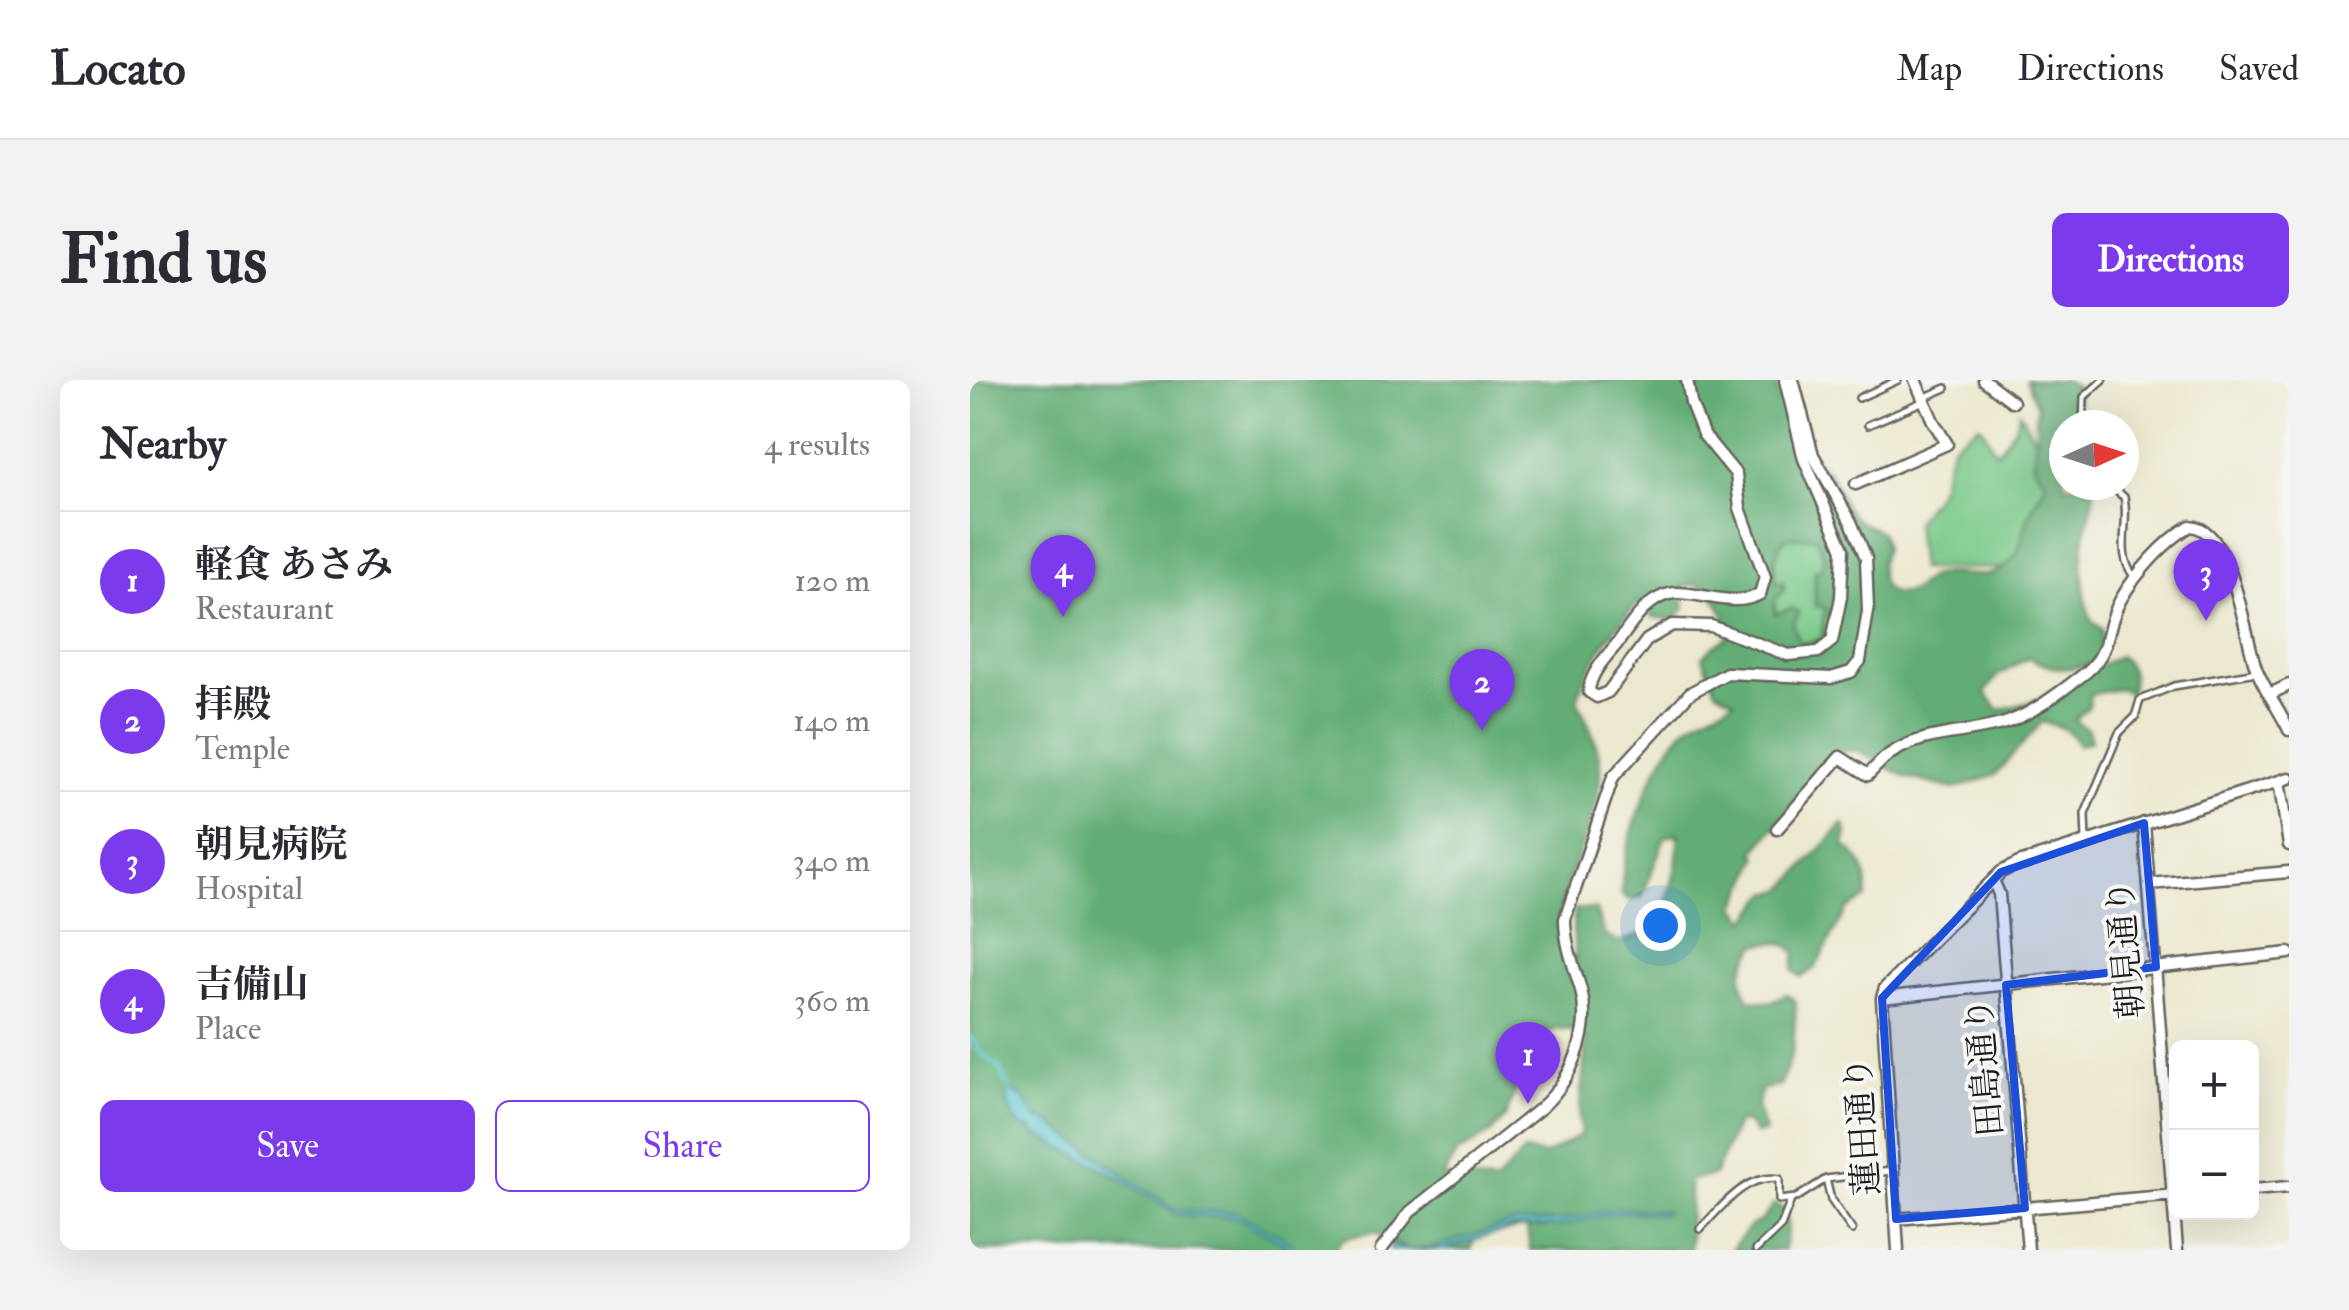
<!DOCTYPE html>
<meta charset="utf-8">
<style>
:root{--surface:#fff;--page:#f2f2f3;--text:#2b2b33;--muted:#7c7c81;--line:#e1e1e2;--accent:#7c3aed}
body{margin:0;font-family:"IM FELL Double Pica","Noto Serif JP",serif;background:var(--page);color:var(--text)}
.controls{position:absolute;right:30px;bottom:30px;display:grid;overflow:hidden;border-radius:15px;box-shadow:0 10px 40px #0002}
.controls button{width:90px;height:90px;display:grid;place-items:center;padding:0;border:0;border-bottom:2px solid var(--line);background:var(--surface);color:var(--text);font:50px sans-serif}
.compass{position:absolute;left:1079px;top:30px;width:90px;height:90px;border-radius:50%;background:var(--surface);box-shadow:0 10px 40px #0002;rotate:87deg}
.you{position:absolute;left:690px;top:545px;width:35px;height:35px;margin:-25px;border:8px solid #fff;border-radius:50%;background:#1a73e8;box-shadow:0 0 0 15px #1a73e833}
.badge{display:grid;place-items:center;width:65px;height:65px;border-radius:50%;background:var(--accent);color:#fff;font-size:32px;font-weight:700}
.pin{position:absolute;translate:-50% -82px;filter:drop-shadow(0 2px 5px #0008)}
.pin::after{content:'';position:absolute;top:52px;width:35px;height:30px;background:inherit;clip-path:polygon(0 0,100% 0,50% 100%)}
.list{margin:0;padding:0;list-style:none}
h2{display:flex;justify-content:space-between;align-items:center;height:130px;margin:0;padding:0 40px;font-size:42px}
h2 small{font-size:32px;font-weight:400;color:var(--muted)}
.list li{display:grid;grid-template-columns:65px 1fr auto;gap:30px;align-items:center;box-sizing:border-box;height:140px;padding:0 40px;border-top:2px solid var(--line)}
.list b{display:block;font-size:38px;white-space:nowrap}
.list p{margin:0;font-size:32px;white-space:nowrap;color:var(--muted)}
.list em{font-size:32px;font-style:normal;color:var(--muted)}
.actions{display:flex;gap:20px;padding:30px 40px}
.actions a{flex:1;padding:22px 0;border:2px solid var(--accent);border-radius:15px;text-align:center;font-size:35px;color:var(--accent)}
.actions .main{background:var(--accent);color:#fff}
.map{position:relative;flex:none;width:1319px;height:870px;overflow:hidden;border-radius:15px}
header{display:flex;align-items:center;gap:60px;box-sizing:border-box;height:140px;padding:0 50px;background:var(--surface);border-bottom:2px solid var(--line)}
header strong{font-size:48px}
nav{display:flex;gap:55px;margin-inline-start:auto;font-size:35px}
.intro{display:flex;align-items:center;justify-content:space-between;box-sizing:border-box;height:240px;padding:0 60px}
h1{margin:0;font-size:70px}
.button{padding:25px 45px;border-radius:15px;background:var(--accent);color:#fff;font-size:35px;font-weight:700}
main{display:flex;gap:60px;padding:0 60px}
aside{flex:1;background:var(--surface);border-radius:15px;box-shadow:0 10px 40px #0002}
.map>svg:first-child{display:block}
.green{fill:#79c989;stroke:#4a7252;stroke-width:2.5}
.forest{fill:#62ad75;stroke:#3f6448;stroke-width:2.5;fill-rule:evenodd}
.water{fill:#5bc8d0;stroke:#3c7276;stroke-width:2.5}
.lines{fill:none;stroke-linecap:round;stroke-linejoin:round}
.stream{stroke:#5bc8d0;stroke-width:4}
.lane-casing{stroke:#65635b;stroke-width:10}
.street-casing{stroke:#65635b;stroke-width:15}
.lane{stroke:#fff;stroke-width:5}
.street{stroke:#fff;stroke-width:10}
.marked{fill:#1d4ed8;fill-opacity:0.2;stroke:#1d4ed8;stroke-width:8;stroke-linejoin:round}
.labels{text-anchor:middle;dominant-baseline:central;stroke-width:8;stroke-linejoin:round;paint-order:stroke}
.street-label{font-size:35px;fill:#1c1c1c;stroke:#f6f6f2}
</style>
<header>
<strong>Locato</strong>
<nav><a>Map</a><a>Directions</a><a>Saved</a></nav>
</header>
<div class="intro"><h1>Find us</h1><a class="button">Directions</a></div>
<main>
<aside>
<h2>Nearby<small>4 results</small></h2>
<ul class="list">
<li><span class="badge">1</span><div><b>軽食 あさみ</b><p>Restaurant</p></div><em>120 m</em></li>
<li><span class="badge">2</span><div><b>拝殿</b><p>Temple</p></div><em>140 m</em></li>
<li><span class="badge">3</span><div><b>朝見病院</b><p>Hospital</p></div><em>340 m</em></li>
<li><span class="badge">4</span><div><b>吉備山</b><p>Place</p></div><em>360 m</em></li>
</ul>
<div class="actions"><a class="main">Save</a><a>Share</a></div>
</aside>
<div class="map">
<svg width="1319" height="870" viewBox="0 0 1319 870">
<rect width="100%" height="100%" fill="#f6f6f2"/>
<filter id="ink" filterUnits="userSpaceOnUse"><feTurbulence type="fractalNoise" baseFrequency=".01" numOctaves="2"/><feDisplacementMap in="SourceGraphic" scale="20" xChannelSelector="R" yChannelSelector="G"/><feConvolveMatrix kernelMatrix="1 2 1 2 8 2 1 2 1" color-interpolation-filters="sRGB"/></filter>
<filter id="wash" filterUnits="userSpaceOnUse"><feTurbulence type="fractalNoise" baseFrequency=".0048" numOctaves="4" result="noise"/><feDisplacementMap in="SourceGraphic" scale="40" xChannelSelector="R" yChannelSelector="G"/><feGaussianBlur stdDeviation="2.25" result="paint"/><feColorMatrix in="noise" values="0 0 0 0 0 0 0 0 0 0 0 0 0 0 0 0 0 1.4 0 .05"/><feComposite in="paint" operator="in"/></filter>
<g filter="url(#wash)">
<rect width="100%" height="100%" fill="#ece8cf"/>
<path class="green" d="M1049 32 1071 69 1081 113 1039 188 950 189 945 142 968 112 983 64 1009 45C1020 53 1018 65 1027 72L1045 48Z
M825 150 852 152 860 190 851 262 826 266 816 256 780 190 805 163Z"/>
<path class="forest" d="M0 0H804L832 80C873 87 862 112 883 137 891 146 902 145 911 153L915 169C907 187 906 217 934 213 946 212 950 202 960 197 985 186 1013 205 1036 186 1051 174 1052 155 1058 138 1062 126 1070 114 1076 103L1064 87 1067 26 1056 0H1095L1108 8 1105 45H1094V105H1116L1124 110C1124 126 1119 135 1116 150 1110 181 1112 211 1121 241L1132 249 1131 268 1121 284C1096 292 1082 289 1059 278L1027 296 1015 313 1029 330 1065 321 1149 276C1163 287 1165 298 1160 314L1150 308 1120 315 1119 326 1105 340 1118 350 1121 361 1108 365C1101 349 1088 345 1072 342L1024 396 984 409 936 397 886 370 867 372 785 471 788 478 766 527 777 540 798 513 813 510 873 444 877 452 874 466C894 478 899 496 896 518L877 529 845 588 831 597 823 590 826 572C812 560 804 561 786 565 772 587 766 596 779 620L800 622 817 614 826 622 823 670 810 706 792 709 787 726 795 752 785 754 779 744 768 741 744 795 719 800 720 870H560L557 847 505 858 501 870H439L403 852 372 859 365 870H0ZM846 157 853 174V187L845 191V226L855 227 851 259 831 264 823 245 829 232 822 228 805 234V220L814 210 813 202 806 203C802 185 804 172 815 158ZM726 204C749 214 755 233 758 257L743 266 733 277 746 310 764 320C750 330 727 337 716 348 681 383 651 467 652 515L659 520 672 517 695 457 708 454C709 481 701 521 684 543 676 553 660 559 648 562L634 555 626 530 605 529 603 549 606 579 590 570C577 512 633 449 630 387 629 363 617 341 607 320 617 285 643 248 669 222L683 237 705 240 715 228 712 208ZM587 649 603 650 616 661 609 738 611 755 575 775 554 771 525 803 473 796 487 773 520 754 536 736 544 713 558 693 568 655Z
M804 824 814 829 818 844 814 870H761L780 846 791 841Z"/>
<path class="water" d="M37 708 54 718 68 740 71 737 205 830 267 833 310 856 327 870H319L308 860 267 838 205 834 151 798 61 752 63 749 60 747 55 749C40 738 36 725 37 708Z
M649 828 696 831 694 834 650 832 590 846 542 848 473 870H420L421 864 440 870 467 867 542 843 590 841Z"/>
<g class="lines">
<path class="stream" d="M0 657 11 673 30 688 40 712"/>
</g>
</g>
<g filter="url(#ink)">
<g class="lines">
<defs>
<path id="lane" d="M889 18 928 0
M953 18 976 8
M898 45 954 21
M1113 45 1114 17 1133 0
M1139 105 1154 117C1160 144 1145 174 1164 196
M1116 461 1115 434 1149 353 1165 337 1170 320 1204 306 1287 292
M856 799 861 820 882 850
M730 849C751 828 776 793 809 799V820L826 818 856 799 921 791
M786 870 811 846 821 820"/>
<path id="street" d="M717 0 721 23 733 54 766 94 770 128 795 197 790 214C757 232 716 202 689 218 671 227 658 249 646 265 635 278 619 295 619 312L627 317 638 312 677 260 702 245 741 246 818 275 848 272 862 261 871 217 873 169 834 79 815 0
M1014 0 1043 22
M886 104 977 64 963 41 945 0
M1302 313 1319 305
M1309 401 1319 465
M1174 443 1207 870
M807 449 870 377 898 395C905 388 912 379 920 374 955 350 1000 355 1038 342 1065 332 1087 314 1110 297 1144 273 1133 250 1151 219 1166 193 1195 161 1220 146 1263 148 1274 255 1286 288 1293 307 1310 331 1319 350
M1023 500 1029 514 1058 870
M1179 504 1319 492
M912 618 1319 573
M1282 810 1319 807
M926 839 1206 815
M411 870 440 832 572 727C602 699 622 652 611 610 604 586 595 565 595 539L643 397 720 313 757 293 861 298 881 292 890 281 898 231 896 178 881 142 843 75 823 0
M928 870 912 618 915 608 1031 492 1049 483 1319 398"/>
</defs>
<use href="#lane" class="lane-casing"/>
<use href="#street" class="street-casing"/>
<use href="#lane" class="lane"/>
<use href="#street" class="street"/>
</g>
</g>
<path class="marked" d="M1174 443 1186 587 1036 605 1055 828 926 839 912 618 1031 492Z"/>
<g class="labels">
<g class="street-label">
<text transform="translate(1156 569) rotate(-95)">朝見通り</text>
<text transform="translate(1015 687) rotate(-95)">田島通り</text>
<text transform="translate(893 746) rotate(-94)">蓮田通り</text>
</g>
</g>
</svg>
<div class="controls">
<button>+</button>
<button>−</button>
</div>
<svg class="compass" viewBox="-18 -18 36 36"><path d="M0-13l5 13h-10z" fill="#e53935"/><path d="M0 13l5-13h-10z" fill="#7c7c81"/></svg>
<div class="you"></div>
<div class="pin badge" style="left:558px;top:724px">1</div>
<div class="pin badge" style="left:512px;top:351px">2</div>
<div class="pin badge" style="left:1236px;top:241px">3</div>
<div class="pin badge" style="left:93px;top:237px">4</div>
</div>
</main>
